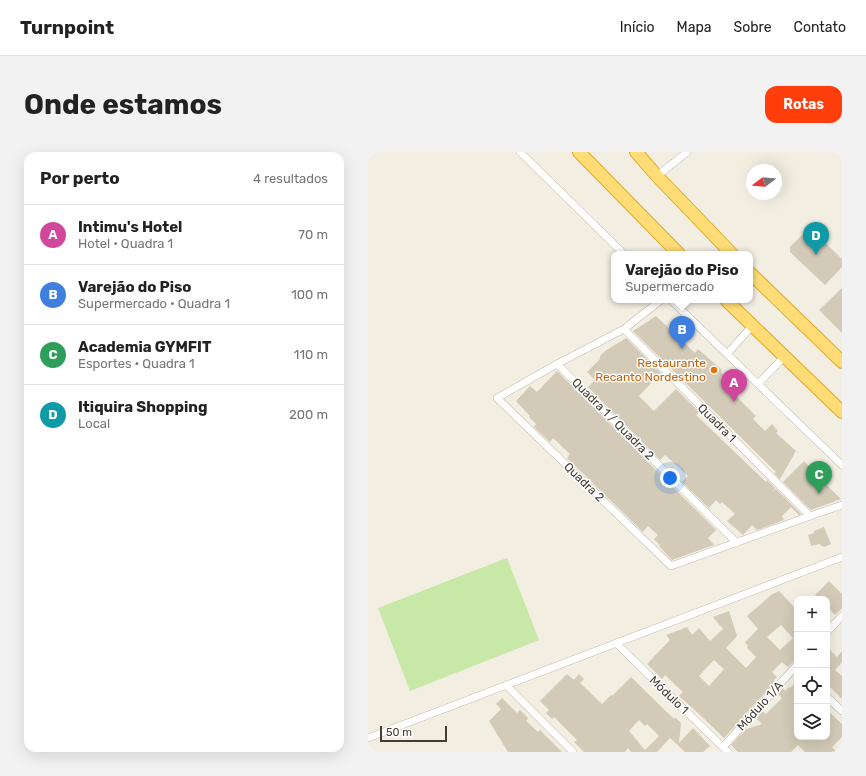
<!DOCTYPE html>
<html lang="pt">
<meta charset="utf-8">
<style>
:root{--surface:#fff;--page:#f2f2f2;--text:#222;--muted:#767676;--line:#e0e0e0;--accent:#ff3e0b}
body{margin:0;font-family:Rubik,sans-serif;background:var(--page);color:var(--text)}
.controls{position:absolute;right:12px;bottom:12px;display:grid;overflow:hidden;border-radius:8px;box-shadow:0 4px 16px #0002}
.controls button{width:36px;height:36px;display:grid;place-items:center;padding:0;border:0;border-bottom:1px solid var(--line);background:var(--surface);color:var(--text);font:20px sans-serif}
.compass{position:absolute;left:378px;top:12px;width:36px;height:36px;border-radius:50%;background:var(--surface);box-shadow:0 4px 16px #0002;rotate:254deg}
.scale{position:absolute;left:12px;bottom:10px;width:67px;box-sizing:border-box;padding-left:4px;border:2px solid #433d32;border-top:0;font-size:11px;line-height:14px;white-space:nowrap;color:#433d32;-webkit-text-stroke:3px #fff;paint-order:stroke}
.you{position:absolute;left:302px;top:326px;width:14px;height:14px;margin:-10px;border:3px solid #fff;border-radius:50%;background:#1a73e8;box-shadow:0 0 0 6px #1a73e833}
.badge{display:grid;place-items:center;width:26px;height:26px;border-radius:50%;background:var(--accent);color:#fff;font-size:13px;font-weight:700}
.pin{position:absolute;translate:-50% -33px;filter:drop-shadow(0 1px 2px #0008)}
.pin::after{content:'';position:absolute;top:21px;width:14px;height:12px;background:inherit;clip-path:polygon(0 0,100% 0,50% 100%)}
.popup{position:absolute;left:243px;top:99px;width:142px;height:52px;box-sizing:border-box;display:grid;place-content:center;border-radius:8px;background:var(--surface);filter:drop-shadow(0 1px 3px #0005);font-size:13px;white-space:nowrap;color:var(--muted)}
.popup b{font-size:15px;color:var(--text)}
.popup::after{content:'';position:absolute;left:50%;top:100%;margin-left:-8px;border:8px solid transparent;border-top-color:var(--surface)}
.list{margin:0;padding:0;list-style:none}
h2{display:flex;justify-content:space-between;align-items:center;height:52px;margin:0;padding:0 16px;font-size:17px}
h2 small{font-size:13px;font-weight:400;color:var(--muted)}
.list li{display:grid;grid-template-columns:26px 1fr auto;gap:12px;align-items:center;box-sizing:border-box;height:60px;padding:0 16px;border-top:1px solid var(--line)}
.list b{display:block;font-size:15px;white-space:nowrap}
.list p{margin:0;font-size:13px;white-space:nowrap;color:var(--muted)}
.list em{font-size:13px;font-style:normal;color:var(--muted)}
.icon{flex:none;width:22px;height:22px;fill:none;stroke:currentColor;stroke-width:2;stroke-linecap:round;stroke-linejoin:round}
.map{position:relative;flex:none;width:474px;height:600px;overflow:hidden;border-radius:12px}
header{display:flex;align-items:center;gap:24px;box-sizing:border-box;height:56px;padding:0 20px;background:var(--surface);border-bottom:1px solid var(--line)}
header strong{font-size:19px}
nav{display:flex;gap:22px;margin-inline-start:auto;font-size:14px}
.intro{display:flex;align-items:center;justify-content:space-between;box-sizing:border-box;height:96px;padding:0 24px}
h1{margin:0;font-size:28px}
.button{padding:10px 18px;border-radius:12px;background:var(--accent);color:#fff;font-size:14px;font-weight:700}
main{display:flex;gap:24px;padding:0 24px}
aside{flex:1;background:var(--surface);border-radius:12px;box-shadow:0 4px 16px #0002}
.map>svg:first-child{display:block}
.green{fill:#c8e8a8}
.building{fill:#d3cab7;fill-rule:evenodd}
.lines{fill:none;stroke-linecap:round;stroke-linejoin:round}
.minor-casing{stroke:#c0b9a7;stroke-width:8}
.trunk-casing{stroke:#e1a92c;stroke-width:14}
.minor{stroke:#fff;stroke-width:7}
.trunk{stroke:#ffdc76;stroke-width:12}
.food-dot{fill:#e8710a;stroke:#fff;stroke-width:1.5}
.labels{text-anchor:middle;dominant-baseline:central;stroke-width:3;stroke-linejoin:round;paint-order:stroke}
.food-label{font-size:12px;fill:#c56008;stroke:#fff;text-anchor:end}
.street-label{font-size:12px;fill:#433d32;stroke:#fff}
</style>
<header>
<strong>Turnpoint</strong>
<nav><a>Início</a><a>Mapa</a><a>Sobre</a><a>Contato</a></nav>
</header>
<div class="intro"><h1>Onde estamos</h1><a class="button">Rotas</a></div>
<main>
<aside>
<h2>Por perto<small>4 resultados</small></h2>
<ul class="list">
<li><span class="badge" style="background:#d1479c">A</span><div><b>Intimu's Hotel</b><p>Hotel · Quadra 1</p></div><em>70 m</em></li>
<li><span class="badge" style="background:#3f7fe0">B</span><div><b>Varejão do Piso</b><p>Supermercado · Quadra 1</p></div><em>100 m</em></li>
<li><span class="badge" style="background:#2e9e5b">C</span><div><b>Academia GYMFIT</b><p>Esportes · Quadra 1</p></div><em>110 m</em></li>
<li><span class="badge" style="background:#0f9aa8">D</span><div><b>Itiquira Shopping</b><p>Local</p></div><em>200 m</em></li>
</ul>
</aside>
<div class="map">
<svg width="474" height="600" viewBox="0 0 474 600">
<rect width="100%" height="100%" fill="#f2eee2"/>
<path class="green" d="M139 406 171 488 42 539 10 456Z"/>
<path class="building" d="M440 77 444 78 474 107V115L457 133 422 100V95Z
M474 136V181L451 158Z
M288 164 327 201 330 197 354 218 353 220 355 223 352 226 359 234V235L388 264 385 267 397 279 404 272 410 279 408 281 428 299 412 327 406 321 408 320 265 179Z
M258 186 293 221 271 244 286 259 308 237 331 260 328 263 398 330 399 328 407 336 404 340 408 337 433 362 431 363 423 355 414 364 416 368 389 378 384 373 375 383 359 369 367 362 354 350 352 352 348 348 341 356 314 330 320 324 307 312 297 303 292 308 220 235 227 228 219 220 232 207V204L237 199Z
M189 219 348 378 340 386 346 393 304 408 291 394 292 393 286 387 290 383 280 374 275 380 199 306 202 302 185 286 182 290 166 275 168 272 161 265 162 264 148 249 162 234 169 240Z
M436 309 446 319 445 320 473 347 443 358 415 330Z
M456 375 463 392 456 395 451 392 443 394 440 383 446 381V379Z
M461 429 474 442V456L467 463 459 455V447H451L447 443Z
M411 439 429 458V506L420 515 414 510 404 520 409 525 406 528 407 530 356 586 330 561 311 544 315 540 297 523 294 527 279 512 302 488 298 483 319 475 324 483 331 476 342 489 355 477 345 465 361 459 369 484 358 496 378 516 388 505 379 496 380 494 377 490 390 477 379 464 403 443ZM413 473 425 486 412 498 399 485ZM346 508 356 517 341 534 331 524Z
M459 495 469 505 474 499V510L467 518 474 524V547L459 532Z
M199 522 206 528 211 522 216 527 212 531 234 552 243 543 244 544 263 525 306 567 307 565 313 571 311 591 325 576 342 594 335 600H317L302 586 289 600H263L260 596 257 600H216L206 590 209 588 186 565 184 567 178 561 181 558 172 549ZM271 568 277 574 279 572 291 584 277 598 261 579Z
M429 529V585H459V558L474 572V585L464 595 469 600H437L430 593 423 600H370L363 593 378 577 394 572 388 566 394 559 398 562 414 546 410 542 415 536 417 539 421 535 422 536Z
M134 546 149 561 152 558 160 566 158 569 170 580 172 578 194 600H140L121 569 133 557 128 552Z"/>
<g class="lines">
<defs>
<path id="minor" d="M152 0 256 102
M289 24 319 0
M293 148 256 177 189 212 129 246 303 414 442 364 474 353
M303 148 474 313
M256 177 442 364
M359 202 385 173
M189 212 369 391
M390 232 417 204
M459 480 474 464
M248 491 360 600
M138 533 205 600
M459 545 474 559
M0 586 474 405
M355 595 429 513"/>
<path id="trunk" d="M211 0 311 102
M268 0 289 24 364 102
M382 121 474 210
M358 148 474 260"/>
</defs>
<use href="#minor" class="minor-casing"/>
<use href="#trunk" class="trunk-casing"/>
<use href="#minor" class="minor"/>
<use href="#trunk" class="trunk"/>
</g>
<circle class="food-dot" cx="346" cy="218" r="4"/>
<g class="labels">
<g class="food-label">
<text x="338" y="211">Restaurante<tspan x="338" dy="14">Recanto Nordestino</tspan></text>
</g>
<g class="street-label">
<text transform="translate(245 267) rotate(45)">Quadra 1 / Quadra 2</text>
<text transform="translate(349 271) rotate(45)">Quadra 1</text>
<text transform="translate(216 330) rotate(44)">Quadra 2</text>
<text transform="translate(301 543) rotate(44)">Módulo 1</text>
<text transform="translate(392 554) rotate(-48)">Módulo 1/A</text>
</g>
</g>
</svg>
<div class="controls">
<button>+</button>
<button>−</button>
<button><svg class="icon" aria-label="locate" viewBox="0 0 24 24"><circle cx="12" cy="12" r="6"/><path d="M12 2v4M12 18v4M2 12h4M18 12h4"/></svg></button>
<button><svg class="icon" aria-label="layers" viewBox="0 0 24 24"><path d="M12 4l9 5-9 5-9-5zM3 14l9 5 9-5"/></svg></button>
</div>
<svg class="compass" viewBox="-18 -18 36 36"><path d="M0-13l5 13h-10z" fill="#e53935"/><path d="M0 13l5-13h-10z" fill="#767676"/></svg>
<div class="scale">50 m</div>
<div class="you"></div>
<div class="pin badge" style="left:366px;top:250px;background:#d1479c">A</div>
<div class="pin badge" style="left:314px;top:197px;background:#3f7fe0">B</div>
<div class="popup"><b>Varejão do Piso</b>Supermercado</div>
<div class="pin badge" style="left:451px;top:342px;background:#2e9e5b">C</div>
<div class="pin badge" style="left:448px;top:103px;background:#0f9aa8">D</div>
</div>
</main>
